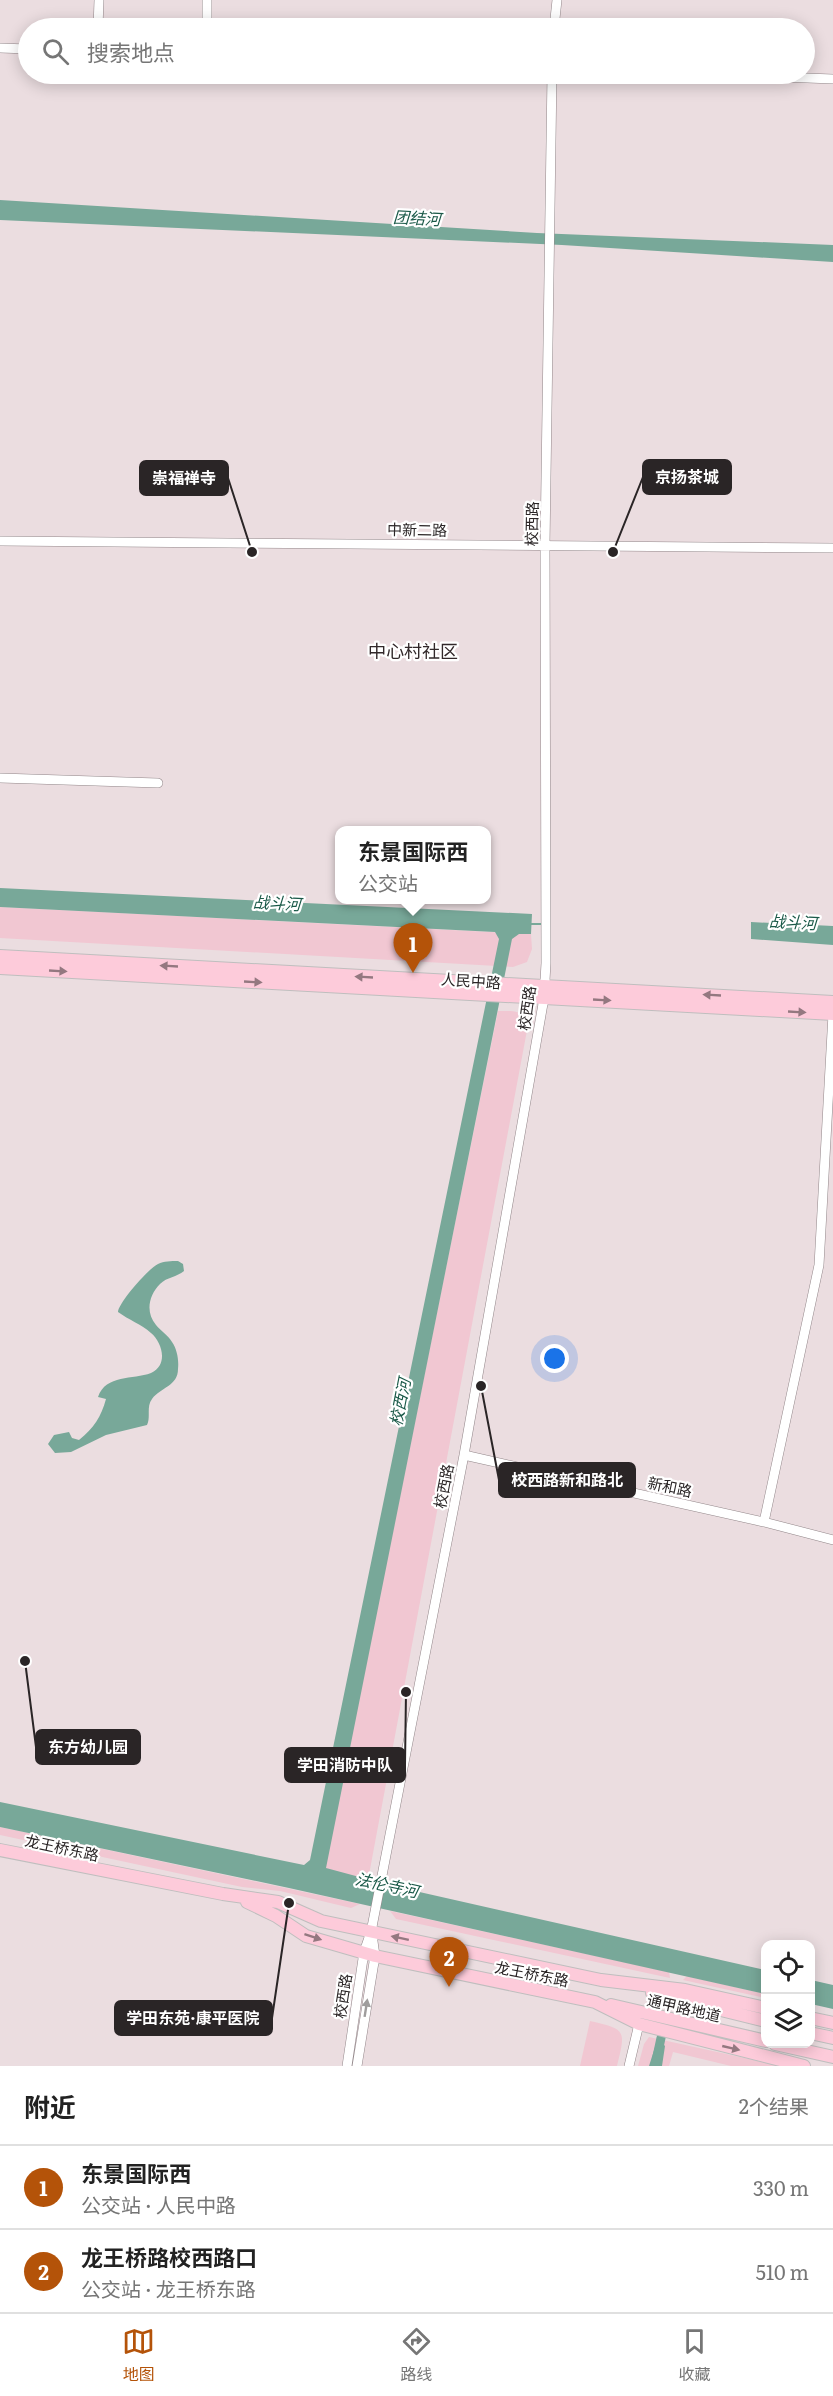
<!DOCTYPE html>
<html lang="zh">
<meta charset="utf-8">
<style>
:root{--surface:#fff;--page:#f6f6f6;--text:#222;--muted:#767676;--line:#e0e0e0;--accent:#b45309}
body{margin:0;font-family:Literata,"Noto Sans SC",serif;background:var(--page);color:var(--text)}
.controls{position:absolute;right:18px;bottom:18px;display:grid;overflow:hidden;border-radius:12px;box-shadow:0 3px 15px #0003}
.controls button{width:54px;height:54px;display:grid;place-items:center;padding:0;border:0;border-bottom:2px solid var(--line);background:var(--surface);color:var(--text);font:30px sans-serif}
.you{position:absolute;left:555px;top:1359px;width:21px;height:21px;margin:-15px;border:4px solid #fff;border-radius:50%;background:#1a73e8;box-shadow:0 0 0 9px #1a73e833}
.badge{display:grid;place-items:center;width:39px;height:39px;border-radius:50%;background:var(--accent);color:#fff;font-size:20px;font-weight:700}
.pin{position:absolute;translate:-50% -50px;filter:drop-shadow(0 2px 3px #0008)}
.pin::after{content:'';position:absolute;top:32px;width:21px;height:18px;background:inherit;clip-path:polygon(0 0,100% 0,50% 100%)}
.popup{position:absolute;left:335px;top:826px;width:156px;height:78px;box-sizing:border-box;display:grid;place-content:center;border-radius:12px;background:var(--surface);filter:drop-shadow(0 2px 4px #0005);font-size:20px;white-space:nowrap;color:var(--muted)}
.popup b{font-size:22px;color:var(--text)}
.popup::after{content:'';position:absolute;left:50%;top:100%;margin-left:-12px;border:12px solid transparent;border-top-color:var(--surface)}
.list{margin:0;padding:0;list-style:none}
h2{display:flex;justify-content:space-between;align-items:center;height:78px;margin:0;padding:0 24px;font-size:26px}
h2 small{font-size:20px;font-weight:400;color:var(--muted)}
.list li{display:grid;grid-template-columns:39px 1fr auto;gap:18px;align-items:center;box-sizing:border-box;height:84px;padding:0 24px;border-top:2px solid var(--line)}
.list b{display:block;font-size:22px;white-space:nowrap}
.list p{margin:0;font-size:20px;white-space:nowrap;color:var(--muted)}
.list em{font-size:20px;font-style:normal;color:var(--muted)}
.icon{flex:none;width:33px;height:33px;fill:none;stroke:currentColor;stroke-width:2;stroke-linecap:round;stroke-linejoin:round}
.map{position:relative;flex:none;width:833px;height:2066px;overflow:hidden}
.search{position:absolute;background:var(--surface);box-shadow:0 3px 15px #0003;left:18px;right:18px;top:18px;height:66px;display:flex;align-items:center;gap:15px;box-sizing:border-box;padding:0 21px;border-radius:33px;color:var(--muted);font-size:22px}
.sheet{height:246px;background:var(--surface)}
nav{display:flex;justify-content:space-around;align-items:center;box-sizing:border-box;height:84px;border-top:2px solid var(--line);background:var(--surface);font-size:16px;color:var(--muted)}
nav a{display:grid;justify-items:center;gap:3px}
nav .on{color:var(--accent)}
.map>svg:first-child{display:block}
.grass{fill:#f1c7d2}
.water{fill:#78a899}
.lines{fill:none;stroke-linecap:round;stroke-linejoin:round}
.stream{stroke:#78a899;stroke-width:2}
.canal{stroke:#78a899;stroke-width:9}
.minor-casing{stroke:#928689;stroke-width:10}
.major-casing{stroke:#bfbebe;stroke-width:14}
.minor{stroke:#fff;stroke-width:9}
.major{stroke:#fdcbda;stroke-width:12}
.oneway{fill:#947880}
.oneway2{fill:#9f9d9d}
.labels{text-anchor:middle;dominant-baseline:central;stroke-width:4.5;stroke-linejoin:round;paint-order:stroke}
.street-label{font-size:15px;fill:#2a2526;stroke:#fff}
.water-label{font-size:16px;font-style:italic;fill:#1a5948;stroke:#fff}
.quarter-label{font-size:18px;fill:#32282a;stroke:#fff}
.leader{fill:none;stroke:#2a2526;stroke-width:2}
.callout-dot{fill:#2a2526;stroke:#fff;stroke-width:2}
.callout{fill:#2a2526;stroke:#2a2526;stroke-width:2}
.callout-label{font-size:16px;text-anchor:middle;font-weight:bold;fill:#fff}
</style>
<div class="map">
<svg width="833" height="2066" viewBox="0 0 833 2066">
<rect width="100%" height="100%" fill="#ebdde0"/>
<path class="grass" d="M0 907 531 934 532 949 527 962 513 967 0 938Z
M498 1011C511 1011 525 1009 528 1025L368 1880 327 1870 325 1866Z
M0 1827 360 1904 351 1908 280 1891 242 1887 0 1835Z
M390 1911 669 1972 670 1978 396 1919Z
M687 1976 765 1994V1998L683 1980Z
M590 2021C626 2029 626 2030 617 2066H580Z
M649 2037 781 2066H731L673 2052 669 2066H638L644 2044Z"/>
<path class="water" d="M0 200 537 233 833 245V262L562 245 0 220Z
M0 888 532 914 531 934H519L512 939 326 1868 393 1886 765 1970V1994L289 1888 0 1827V1802L304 1865 310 1860 499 939 495 932 0 907Z
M751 922 833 926V945L751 939Z
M178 1261 183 1264 184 1271C177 1277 167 1277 160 1284 149 1295 145 1312 156 1325 161 1331 168 1335 172 1342 177 1349 179 1360 178 1369 178 1386 161 1387 152 1399 146 1407 151 1417 147 1425L106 1435 71 1452 55 1453 48 1444 54 1435 69 1432 72 1438 79 1440C94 1428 101 1417 106 1399L98 1397C106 1374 133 1380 151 1373 169 1365 162 1342 151 1333 141 1324 129 1320 118 1312 119 1302 148 1269 158 1264 164 1261 171 1261 178 1261Z
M811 1980 833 1985V2009L811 2004Z
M661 2042 665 2046 662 2066H649L656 2044Z"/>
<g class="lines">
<path class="stream" d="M530 924H542"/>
<path class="canal" d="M655 2066 661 2038"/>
<defs>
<path id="minor" d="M98 28 99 0
M207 28V0
M554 28 557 0
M0 48 28 49
M708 74 833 79
M0 541 833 548
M0 778 158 783
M464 1455 764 1522 833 1540
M764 1522 819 1265 833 1014
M347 2066 364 1952 371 1932 464 1455 544 998 546 963 545 545 552 74
M357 2066 375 1956 372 1934
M629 2066 639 2024"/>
<path id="major" d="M0 956 833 1002
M0 968 833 1014
M0 1850 223 1894 278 1902 321 1921 601 1980 685 1990 766 2008
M247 1902 276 1916 306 1936 375 1956 595 2002 639 2024 804 2066
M652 1993 766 2021
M611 2005 766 2041
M810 2018 833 2023
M810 2033 833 2038
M775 2044 833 2057"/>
</defs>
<use href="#minor" class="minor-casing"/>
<use href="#major" class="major-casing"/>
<use href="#minor" class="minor"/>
<use href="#major" class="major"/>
</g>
<defs><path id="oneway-solid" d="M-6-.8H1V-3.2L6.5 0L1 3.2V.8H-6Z" transform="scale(1.5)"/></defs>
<g class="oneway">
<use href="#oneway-solid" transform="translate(169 966) rotate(-177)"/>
<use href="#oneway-solid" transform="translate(58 971) rotate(3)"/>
<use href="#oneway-solid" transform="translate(364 977) rotate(-177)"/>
<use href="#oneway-solid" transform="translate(253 982) rotate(3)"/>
<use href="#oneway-solid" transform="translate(712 995) rotate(-177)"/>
<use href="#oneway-solid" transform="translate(602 1000) rotate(3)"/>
<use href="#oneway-solid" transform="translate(797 1012) rotate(3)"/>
<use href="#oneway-solid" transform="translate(313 1937) rotate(18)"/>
<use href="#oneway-solid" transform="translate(400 1938) rotate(-168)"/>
<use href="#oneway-solid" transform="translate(731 2048) rotate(13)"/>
</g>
<use class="oneway2" href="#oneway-solid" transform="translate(366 2008) rotate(-81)"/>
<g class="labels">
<g class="street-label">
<text transform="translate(531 524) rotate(-89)">校西路</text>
<text transform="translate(417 529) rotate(1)">中新二路</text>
<text transform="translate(471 980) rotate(4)">人民中路</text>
<text transform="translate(526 1008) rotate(-82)">校西路</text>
<text transform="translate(443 1486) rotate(-79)">校西路</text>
<text transform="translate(670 1486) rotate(12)">新和路</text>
<text transform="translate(62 1847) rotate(12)">龙王桥东路</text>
<text transform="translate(532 1973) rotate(11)">龙王桥东路</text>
<text transform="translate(342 1996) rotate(-81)">校西路</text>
<text transform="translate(684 2007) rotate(13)">通甲路地道</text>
</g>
<g class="water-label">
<text transform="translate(417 217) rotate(3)">团结河</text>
<text transform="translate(277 902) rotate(3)">战斗河</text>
<text transform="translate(793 921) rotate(3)">战斗河</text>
<text transform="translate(399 1402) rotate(-79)">校西河</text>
<text transform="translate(387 1884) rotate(12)">法伦寺河</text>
</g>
<g class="quarter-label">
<text x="413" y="650">中心村社区</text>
</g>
</g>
<path class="leader" d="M613 552L643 477M252 552L228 478M481 1386L499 1480M25 1661L36 1747M406 1692L405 1765M289 1903L272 2018"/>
<g class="callout-dot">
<circle cx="613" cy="552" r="6"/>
<circle cx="252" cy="552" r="6"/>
<circle cx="481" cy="1386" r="6"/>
<circle cx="25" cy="1661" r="6"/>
<circle cx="406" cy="1692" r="6"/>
<circle cx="289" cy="1903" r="6"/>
</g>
<g class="callout">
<rect x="643" y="460" width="88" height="34" rx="6"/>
<rect x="140" y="461" width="88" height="34" rx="6"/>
<rect x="499" y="1463" width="136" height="34" rx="6"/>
<rect x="36" y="1730" width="104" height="34" rx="6"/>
<rect x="285" y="1748" width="120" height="34" rx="6"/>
<rect x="115" y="2001" width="157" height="34" rx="6"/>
</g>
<g class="callout-label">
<text x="687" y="483">京扬茶城</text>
<text x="184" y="484">崇福禅寺</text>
<text x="567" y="1486">校西路新和路北</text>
<text x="88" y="1753">东方幼儿园</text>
<text x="345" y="1771">学田消防中队</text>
<text x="193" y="2024">学田东苑·康平医院</text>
</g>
</svg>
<div class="controls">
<button><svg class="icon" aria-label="locate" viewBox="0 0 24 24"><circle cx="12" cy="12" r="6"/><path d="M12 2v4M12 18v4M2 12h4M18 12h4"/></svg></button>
<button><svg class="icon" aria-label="layers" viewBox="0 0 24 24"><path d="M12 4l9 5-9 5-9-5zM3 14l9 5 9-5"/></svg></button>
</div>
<div class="you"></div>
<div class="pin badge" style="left:413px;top:973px">1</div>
<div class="popup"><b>东景国际西</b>公交站</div>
<div class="pin badge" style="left:449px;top:1987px">2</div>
<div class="search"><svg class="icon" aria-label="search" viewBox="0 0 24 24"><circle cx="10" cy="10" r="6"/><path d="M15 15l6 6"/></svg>搜索地点</div>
</div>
<section class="sheet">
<h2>附近<small>2个结果</small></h2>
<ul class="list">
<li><span class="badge">1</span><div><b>东景国际西</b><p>公交站 · 人民中路</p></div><em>330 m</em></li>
<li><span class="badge">2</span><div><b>龙王桥路校西路口</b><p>公交站 · 龙王桥东路</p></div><em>510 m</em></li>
</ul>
</section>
<nav>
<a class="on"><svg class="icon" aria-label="map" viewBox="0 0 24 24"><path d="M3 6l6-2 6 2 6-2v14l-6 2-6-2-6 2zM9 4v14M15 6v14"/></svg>地图</a>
<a><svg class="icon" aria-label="directions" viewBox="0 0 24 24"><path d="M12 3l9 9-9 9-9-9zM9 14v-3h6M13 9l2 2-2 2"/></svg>路线</a>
<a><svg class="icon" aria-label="saved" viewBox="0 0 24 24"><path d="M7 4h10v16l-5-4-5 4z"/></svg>收藏</a>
</nav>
